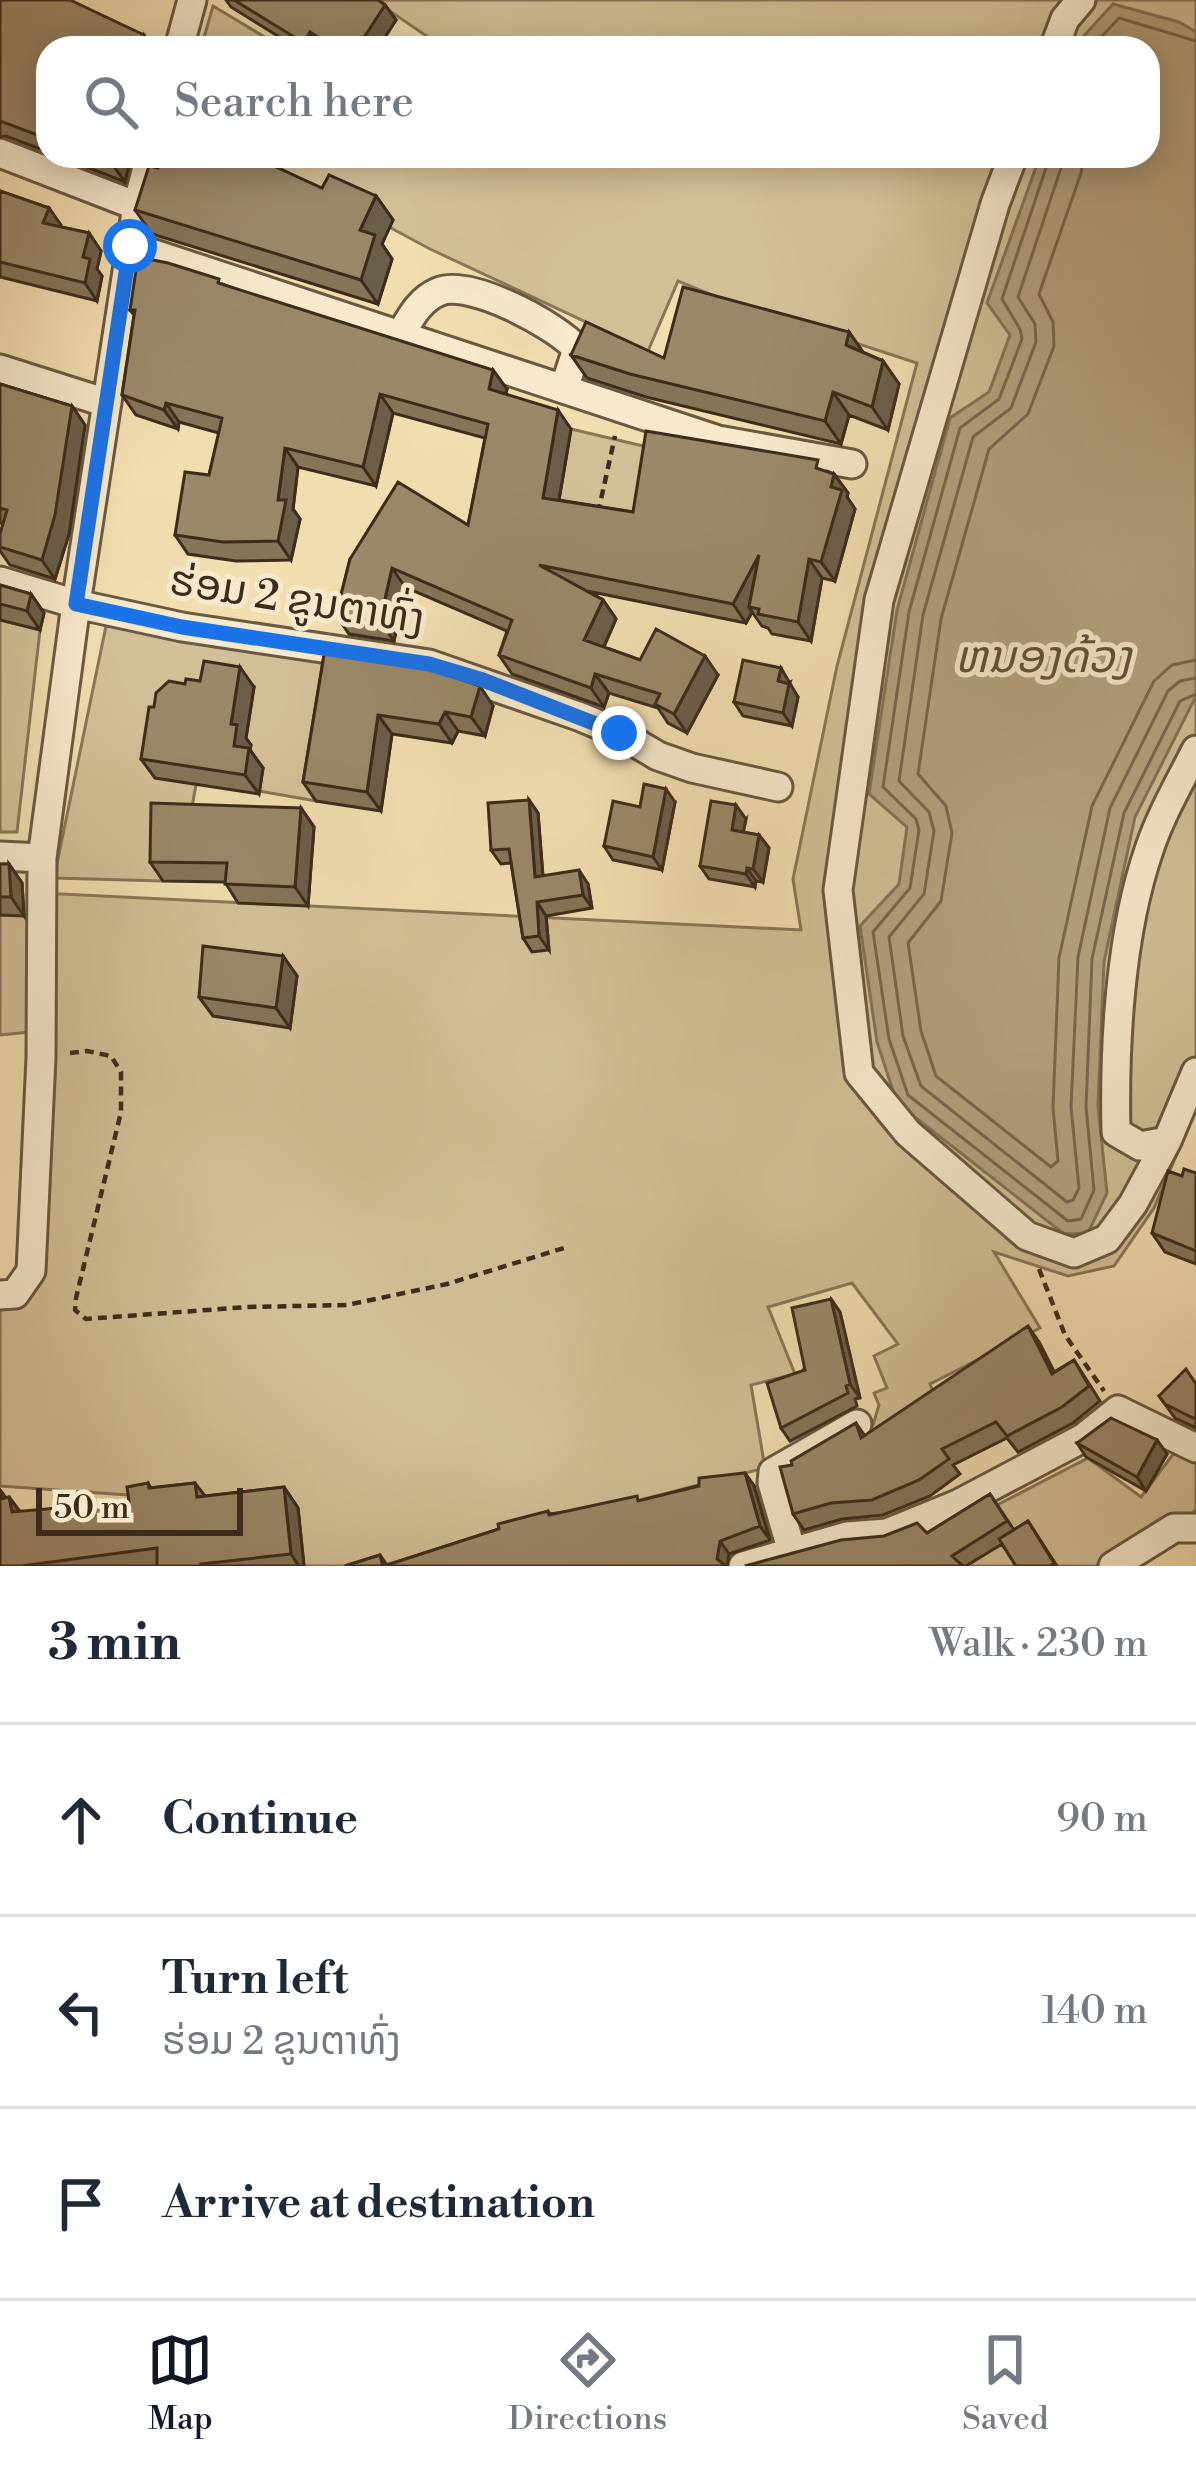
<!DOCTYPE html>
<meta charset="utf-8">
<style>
:root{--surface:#fff;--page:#f2f2f3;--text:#1f2937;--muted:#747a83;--line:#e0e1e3;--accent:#111827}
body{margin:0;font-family:"Libre Bodoni","Noto Sans Lao",serif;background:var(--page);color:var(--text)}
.scale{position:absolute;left:36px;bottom:30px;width:207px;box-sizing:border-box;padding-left:12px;border:6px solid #3d2c1b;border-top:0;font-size:33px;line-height:42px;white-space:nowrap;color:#3d2c1b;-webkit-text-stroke:9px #f7e9cb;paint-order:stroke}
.stop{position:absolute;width:36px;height:36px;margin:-27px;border:9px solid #1a73e8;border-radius:50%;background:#fff}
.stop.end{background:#1a73e8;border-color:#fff;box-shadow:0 3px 12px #0008}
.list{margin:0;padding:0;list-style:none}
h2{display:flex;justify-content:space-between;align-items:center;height:156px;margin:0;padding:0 48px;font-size:51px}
h2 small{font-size:39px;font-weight:400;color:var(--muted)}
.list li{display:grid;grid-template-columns:78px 1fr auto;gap:36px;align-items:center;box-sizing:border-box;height:192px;padding:0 48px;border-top:3px solid var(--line)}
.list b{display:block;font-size:45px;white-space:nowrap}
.list p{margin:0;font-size:39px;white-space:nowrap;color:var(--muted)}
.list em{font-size:39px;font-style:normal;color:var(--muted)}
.icon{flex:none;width:66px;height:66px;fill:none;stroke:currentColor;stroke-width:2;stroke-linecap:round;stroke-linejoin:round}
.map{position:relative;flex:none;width:1196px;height:1566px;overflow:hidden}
.search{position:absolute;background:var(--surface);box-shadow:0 6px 30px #0003;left:36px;right:36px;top:36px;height:132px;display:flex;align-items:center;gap:30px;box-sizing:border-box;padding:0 42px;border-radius:36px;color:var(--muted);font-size:45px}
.sheet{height:732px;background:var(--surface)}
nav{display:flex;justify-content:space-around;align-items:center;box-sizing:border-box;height:168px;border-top:3px solid var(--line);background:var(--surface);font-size:33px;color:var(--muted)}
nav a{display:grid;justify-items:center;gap:6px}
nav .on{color:var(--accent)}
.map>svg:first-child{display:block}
.green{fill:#d3bf96;stroke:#887658;stroke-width:3}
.water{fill:#b4a17d;stroke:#847256;stroke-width:3}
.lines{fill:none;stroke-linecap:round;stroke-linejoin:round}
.shore{stroke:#78664c;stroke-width:3}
.minor-casing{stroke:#6a5840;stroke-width:33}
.path{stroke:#3d2c1b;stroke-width:4.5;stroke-dasharray:9 6;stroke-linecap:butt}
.minor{stroke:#f7e9cb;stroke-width:27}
.wall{fill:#857559;stroke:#3d2c1b;stroke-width:3}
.shaded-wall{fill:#6c5f49;stroke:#3d2c1b;stroke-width:3}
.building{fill:#9b8868;stroke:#3d2c1b;stroke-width:3}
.route{stroke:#1a73e8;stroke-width:15}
.labels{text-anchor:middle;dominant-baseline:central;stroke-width:10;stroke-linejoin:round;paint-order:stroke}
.street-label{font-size:42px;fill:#3d2c1b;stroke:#f7e9cb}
.water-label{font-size:45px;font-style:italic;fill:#614f38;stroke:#f7e9cb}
</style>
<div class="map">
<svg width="1196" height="1566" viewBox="0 0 1196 1566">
<rect width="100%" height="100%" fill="#f2ddaf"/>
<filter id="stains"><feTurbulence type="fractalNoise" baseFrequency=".00167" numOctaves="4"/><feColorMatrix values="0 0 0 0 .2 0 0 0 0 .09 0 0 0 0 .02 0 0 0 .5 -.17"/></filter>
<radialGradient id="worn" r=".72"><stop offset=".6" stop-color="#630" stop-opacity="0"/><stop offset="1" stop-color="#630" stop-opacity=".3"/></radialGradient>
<path class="green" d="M383 0H1196V1109L1154 1208 1114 1266 1068 1276 994 1252 1040 1328 930 1384 939 1409 817 1463 873 1425 879 1405 874 1393 887 1388 874 1356 898 1344 852 1283 768 1307 795 1374 751 1385 765 1468 381 1566H304L284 1506 0 1486V1295L15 1294 40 1031 0 1035V915L28 916 41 893 801 930 793 879 837 666 917 363 724 300 678 281 648 351 430 249 257 156H1148V48H444L381 5Z
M213 6 283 48H201Z
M571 429 660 450 647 531 556 517Z
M0 620 40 630 17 832H0Z
M106 626 340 659 316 801 259 791 263 769 196 785 192 807 163 881 54 878Z
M1174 1453 1196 1462V1509L1188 1518 1104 1566H967L937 1536 1088 1458 1141 1497Z"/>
<path class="water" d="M1113 4 1179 22 1196 32V696L1135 817 1104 962 1098 1106 1107 1193 1088 1233 1064 1234 897 1103 877 1042 860 926 899 884 907 827 869 794 897 610 950 418 989 392 1010 335 987 303 1040 156H1148V48H1078L1082 38Z"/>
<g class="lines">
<path class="shore" d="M1091 48 1119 18 1196 41
M1050 156 1002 299 1020 329 1022 339 999 399 960 428 909 612 883 787 916 819 919 830 910 888 873 932 889 1039 908 1095 1068 1221 1081 1219 1094 1190 1086 1107 1092 959 1124 813 1180 701 1196 694
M1065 156 1018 297 1035 324 1036 342 1011 408 973 437 923 615 899 781 929 812 934 831 924 894 889 937 903 1036 921 1086 1067 1202 1073 1200 1079 1188 1071 1107 1078 957 1110 808 1168 691 1180 681 1196 678
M1083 156 1081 173 1039 294 1053 322 1054 346 1028 414 989 449 941 619 918 774 946 806 952 833 941 901 908 943 921 1031 936 1076 1051 1167 1058 1161 1053 1108 1059 958 1092 806 1154 681 1172 665 1196 660"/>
<defs>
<path id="minor" d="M179 48 192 0
M1054 48 1065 19 1081 0
M0 153 137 206
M1013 156 995 204 879 600 838 890 859 1073 908 1133 1027 1236 1074 1253 1107 1239 1133 1204 1167 1141
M130 246 718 440 852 464
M400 335C410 319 419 300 438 292 469 278 556 325 577 349L564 389
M0 369 107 403
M0 581 76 604 182 627 429 664 581 717 619 733 658 756 692 768 778 787
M1196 750C1180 782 1160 816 1149 850 1120 934 1114 1044 1116 1132L1140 1146 1167 1141 1196 1072
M0 856 42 858
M0 1295 15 1294 31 1271 41 1058 42 858 76 604 137 206 150 156
M792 1552 772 1483 773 1472 857 1424
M743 1566 847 1536 887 1533 958 1504 1083 1438 1118 1410 1196 1448
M1113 1566 1174 1528H1196"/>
</defs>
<use href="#minor" class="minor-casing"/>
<path class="path" d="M598 513 615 436
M70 1053 87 1051 111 1056 121 1072V1112L76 1298 75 1310 86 1319 247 1307 347 1305 447 1284 564 1248
M1039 1269 1065 1335 1104 1391"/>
<use href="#minor" class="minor"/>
</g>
<path class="wall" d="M0 0 48 48V152L6 136 0 137Z
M226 0H378L385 5 396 20 378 48H297L231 7Z
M58 156H131L125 182Z
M158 168 376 196 393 220 382 244 392 259 378 304 152 234 135 210Z
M0 191 49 208 61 227 89 233 101 251 97 269 102 276 97 301 0 277Z
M222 284 507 389 505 394 571 429 559 500 633 512 827 471 834 474 848 493 847 497 855 509 835 581 822 578 811 641 772 634 768 628 762 626 752 612 746 623 587 591 603 600 616 619 604 647 640 660 718 675 687 733 668 723 658 708 609 693 604 707 512 674 499 655 507 631 405 587 394 641 349 634 336 615 350 559 468 525 485 438 393 413 376 486 298 467 293 509 300 519 291 560 236 561 188 554 175 535 209 475 219 433 179 422 178 429 136 415 122 395 134 315 130 310Z
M849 332 863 352 883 361 899 384 888 430 849 415 841 444 646 397 587 378 571 355 664 358Z
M0 384 72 406 85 425 69 534 55 579 10 565 0 551V534L3 524 0 523Z
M0 585 31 594 44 613 40 630 0 620Z
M325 649 493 706 485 736 458 731 452 743 392 734 381 811 316 801 303 782Z
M790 682 789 684 798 697 792 726 743 716 734 702Z
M185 684 254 687 246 738 251 745 250 750 263 768 259 794 155 778 141 759 154 707Z
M529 800 538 813 543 876 588 884 592 908 546 916 549 950 532 952 523 938 511 863 501 864 491 850Z
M675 802 662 870 613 860 604 846 640 807Z
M301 808 314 827 308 906 238 903 225 882 163 881 150 862Z
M746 819 743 832 759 835 769 848 763 882 756 881 755 887 709 879 700 866Z
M0 864H9L22 883 24 916 0 915Z
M283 956 297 976 290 1028 213 1016 199 997Z
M1196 1173V1264L1165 1252 1152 1233Z
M831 1299 840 1312 860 1398 855 1399 857 1406 790 1441 781 1428Z
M1039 1342 1054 1372 1074 1360 1100 1401 1073 1423 1018 1452 1007 1438 953 1465 960 1474 930 1496 883 1515 842 1519 804 1530 793 1514 792 1465 856 1423 865 1436Z
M1196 1382V1428L1175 1418 1159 1396Z
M1157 1440 1167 1454 1146 1491 1086 1457 1077 1443Z
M745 1473 754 1486 770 1540 729 1554 727 1566H345L380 1555 387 1565 499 1529 548 1511 550 1514 641 1501Z
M148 1483 151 1488 195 1483 205 1496 284 1487 298 1508 304 1566H0V1490L6 1498 9 1497 20 1512 129 1502Z
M990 1494 1014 1530 1028 1521 1057 1566H1016L1002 1544 966 1566H745L927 1533Z"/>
<path class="shaded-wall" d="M385 5 396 20 378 48H357Z
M310 32 320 47V48H307L304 43Z
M144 35 153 48H141Z
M114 156H131L125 182 112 164Z
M376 196 393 220 382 244 392 259 378 304 361 280 360 230Z
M49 208 61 225 55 240 43 223Z
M89 233 101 251 97 269 102 276 97 301 85 283 83 257Z
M849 332 865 355 846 345Z
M883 361 899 384 888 430 872 407Z
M493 370 507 389 502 408 489 389Z
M833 392 849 415 841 444 825 421Z
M380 394 393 413 376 486 363 467Z
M166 403 179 422 178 429 164 410Z
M72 406 85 425 69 534 55 579 42 560Z
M558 410 571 429 556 517 543 498Z
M285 448 298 467 293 509 300 519 291 560 278 541V500Z
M834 474 848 493 847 497 855 509 835 581 821 562 831 487Z
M759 555 749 607 752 612 746 623 733 604Z
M809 559 822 578 811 641 798 622Z
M392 568 405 587 394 641 380 621Z
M31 594 44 613 40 630 27 611Z
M603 600 616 619 598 659 584 640Z
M705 656 718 675 687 733 674 714Z
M240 667 254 687 246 738 251 745 250 750 263 768 259 794 245 775 234 746 231 724Z
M781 668 798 697 792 726 783 713 778 681Z
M595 674 609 693 604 707 591 688Z
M480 686 493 706 485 736 471 717Z
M445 712 458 731 452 743 439 724Z
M378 715 392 734 381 811 367 792Z
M666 789 675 802 662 870 653 857Z
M529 800 538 813 544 891 535 877Z
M736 805 746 819 741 844 732 830Z
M301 808 314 827 308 906 295 887Z
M759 835 769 848 763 882 753 869Z
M9 864 22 883 24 916 11 897Z
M747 868 756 881 755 887 746 874Z
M579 870 588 884 592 908 583 895Z
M537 902 546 916 549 950 539 936Z
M283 956 297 976 290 1028 276 1008Z
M831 1299 840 1312 860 1398 850 1384Z
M1028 1326 1039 1342 1063 1389 1052 1374Z
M1157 1440 1167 1454 1146 1491 1137 1477Z
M745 1473 754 1486 770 1540 760 1526Z
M284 1487 298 1508 304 1566H299L291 1554Z
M0 1490 11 1505 9 1497 24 1517 26 1533 1 1499Z
M720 1541 729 1554 727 1566H722L717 1559Z"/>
<path class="building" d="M0 0H70L144 35 141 48H48V139L0 121Z
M234 0H378L385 5 357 48H334L310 32 304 43Z
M91 156H114L112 164Z
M164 156H252L322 188 329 175 376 196 360 230 375 235 361 280 135 210 149 166 158 168Z
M0 191 49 208 43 223 89 233 83 257 90 259 85 283 0 262Z
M138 257 168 263 219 279 218 283 493 370 489 389 558 410 543 498 633 512 646 431 818 460 816 468 834 474 831 487 842 490 821 562 809 559 798 622 758 614 759 609 749 607 759 555 733 604 539 565 603 600 584 640 640 660 656 629 705 656 674 714 655 704 660 694 595 674 591 688 499 655 512 620 392 568 380 621 336 615 350 559 398 482 468 525 488 424 380 394 363 467 285 448 278 500H286L278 541 223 542 175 535 185 472 209 475 222 418 166 403 164 410 122 395 135 310H130Z
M683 287 849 332 846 345 883 361 872 407 833 392 825 421 630 374 571 355 586 322 664 358Z
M0 384 72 406 55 515 42 560 0 547V534L7 510 0 508Z
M0 585 31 594 27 611 0 604Z
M325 649 411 662 480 686 471 717 445 712 439 724 378 715 367 792 303 782Z
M743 660 781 668 778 681 789 684 783 713 734 702Z
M204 661 240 667 231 724 237 725 234 746 249 748 245 775 141 759 149 707H154L156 693 169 681 185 684 186 679 200 681Z
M644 784 666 789 653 857 604 846 613 801 640 807Z
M529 800 535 877 579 870 583 895 537 902 539 936 523 938 509 849 491 850 488 803Z
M711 801 736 805 732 830 759 835 753 869 747 868 746 874 700 866Z
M151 803 301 808 295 887 225 884 227 863 150 862Z
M0 864H9L11 897H0Z
M203 946 283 956 276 1008 199 997Z
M1184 1169 1196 1173V1251L1152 1233 1168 1171 1182 1176Z
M831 1299 850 1384 846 1386 848 1393 781 1428 767 1383 805 1370 792 1308Z
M1028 1326 1052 1374 1074 1360 1089 1386 1062 1407 1007 1436 996 1422 942 1449 949 1459 919 1480 872 1500 831 1503 793 1514 780 1467 792 1465 791 1461 856 1423 861 1438Z
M1186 1369 1196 1384V1417L1193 1418 1165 1404 1159 1396Z
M1111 1418 1157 1440 1137 1477 1077 1443Z
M745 1473 760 1526 720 1541 717 1559 726 1566H384L499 1529 498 1524 548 1511 549 1515 637 1496 638 1501 699 1486V1478Z
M148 1483 149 1488 195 1483 197 1497 284 1487 291 1554 201 1564 202 1566H157V1548L21 1566H0V1493L1 1499 9 1497 12 1512 129 1502 127 1487Z
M990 1494 1007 1521 952 1556 963 1566H745L841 1540 884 1536 917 1523 927 1533Z
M1028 1521 1054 1563 1050 1566H1016L999 1539Z
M380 1555 383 1566H345Z"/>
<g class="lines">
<path class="route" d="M130 246 76 604 182 627 429 664 483 680 619 733"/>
</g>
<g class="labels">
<g class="street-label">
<text transform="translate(297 601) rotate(9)">ຮ່ອມ 2 ຂູນຕາທົ່ງ</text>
</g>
<g class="water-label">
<text x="1043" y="658">ຫນອງດ້ວງ</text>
</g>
</g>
<rect width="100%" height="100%" filter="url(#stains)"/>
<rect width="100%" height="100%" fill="url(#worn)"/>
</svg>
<div class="scale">50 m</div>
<div class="stop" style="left:130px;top:246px"></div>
<div class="stop end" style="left:619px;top:733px"></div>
<div class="search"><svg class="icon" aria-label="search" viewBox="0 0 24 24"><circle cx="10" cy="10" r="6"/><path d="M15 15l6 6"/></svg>Search here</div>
</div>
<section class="sheet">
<h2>3 min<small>Walk · 230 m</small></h2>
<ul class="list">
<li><svg class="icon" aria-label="ahead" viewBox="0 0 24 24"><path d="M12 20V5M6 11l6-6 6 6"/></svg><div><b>Continue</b></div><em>90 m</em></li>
<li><svg class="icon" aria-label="left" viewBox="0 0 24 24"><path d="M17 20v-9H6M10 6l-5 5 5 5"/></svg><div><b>Turn left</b><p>ຮ່ອມ 2 ຂູນຕາທົ່ງ</p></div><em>140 m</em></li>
<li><svg class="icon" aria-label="arrive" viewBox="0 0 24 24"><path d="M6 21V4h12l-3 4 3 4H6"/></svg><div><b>Arrive at destination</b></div></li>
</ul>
</section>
<nav>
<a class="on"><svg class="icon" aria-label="map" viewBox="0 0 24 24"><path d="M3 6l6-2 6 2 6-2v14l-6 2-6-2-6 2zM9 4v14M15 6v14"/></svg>Map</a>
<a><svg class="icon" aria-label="directions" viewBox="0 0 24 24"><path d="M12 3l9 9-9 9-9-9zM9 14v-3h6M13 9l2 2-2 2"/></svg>Directions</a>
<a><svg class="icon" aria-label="saved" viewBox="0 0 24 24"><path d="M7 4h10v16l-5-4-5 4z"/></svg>Saved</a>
</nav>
